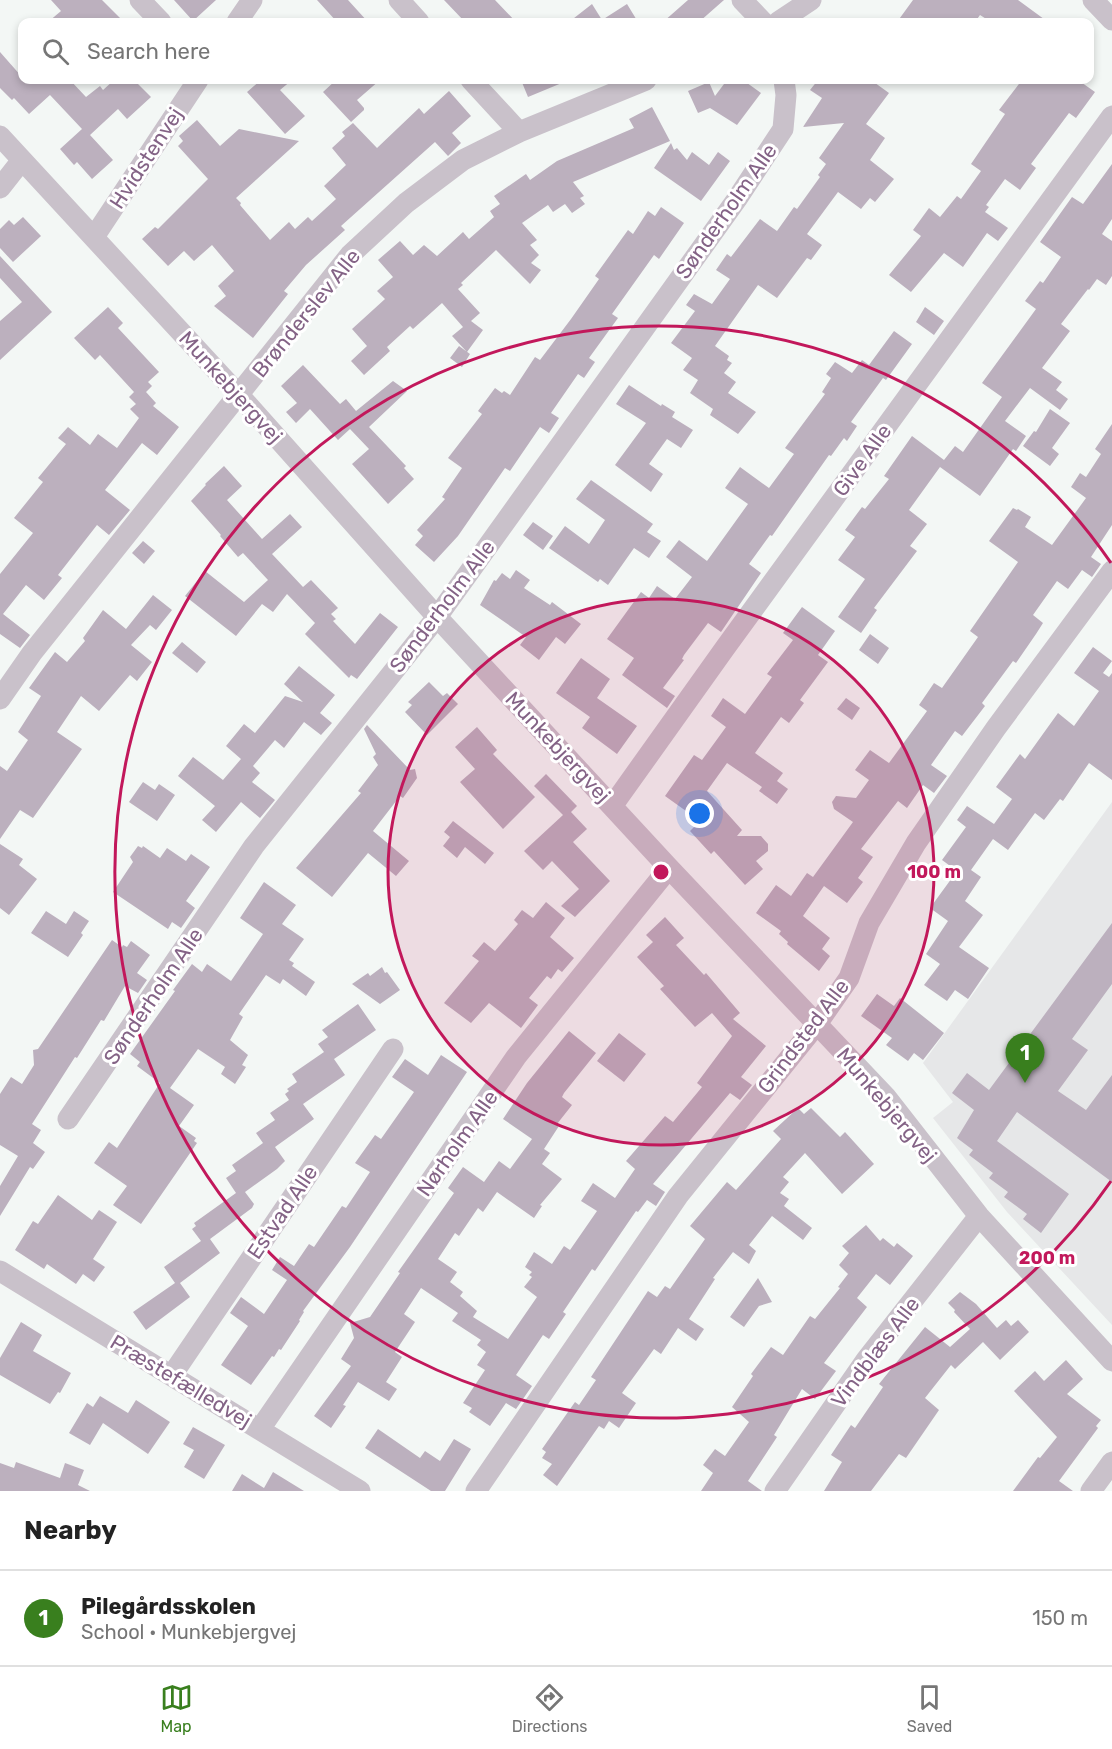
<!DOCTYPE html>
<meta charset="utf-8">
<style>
:root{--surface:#fff;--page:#f2f2f2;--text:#222;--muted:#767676;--line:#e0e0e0;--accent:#397f1e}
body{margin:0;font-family:Rubik,sans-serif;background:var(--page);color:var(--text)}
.you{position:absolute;left:700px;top:814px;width:21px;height:21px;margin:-15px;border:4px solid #fff;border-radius:50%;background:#1a73e8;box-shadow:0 0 0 9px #1a73e833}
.badge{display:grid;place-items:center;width:39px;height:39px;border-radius:50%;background:var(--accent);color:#fff;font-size:20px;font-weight:700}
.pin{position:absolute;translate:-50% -50px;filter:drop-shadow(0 2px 3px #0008)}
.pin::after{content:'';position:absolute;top:32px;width:21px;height:18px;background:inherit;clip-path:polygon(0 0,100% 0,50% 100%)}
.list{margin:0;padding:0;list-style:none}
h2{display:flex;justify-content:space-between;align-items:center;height:78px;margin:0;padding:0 24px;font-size:26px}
h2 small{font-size:20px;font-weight:400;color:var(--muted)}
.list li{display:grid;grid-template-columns:39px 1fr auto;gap:18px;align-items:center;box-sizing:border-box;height:96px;padding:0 24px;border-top:2px solid var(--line)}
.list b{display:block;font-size:22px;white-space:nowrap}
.list p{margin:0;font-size:20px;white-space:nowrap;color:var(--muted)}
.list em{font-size:20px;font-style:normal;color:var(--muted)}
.icon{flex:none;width:33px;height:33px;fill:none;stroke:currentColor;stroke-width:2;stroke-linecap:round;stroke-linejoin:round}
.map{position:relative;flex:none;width:1112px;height:1491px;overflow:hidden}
.search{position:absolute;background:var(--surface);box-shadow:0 3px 9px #0003;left:18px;right:18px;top:18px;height:66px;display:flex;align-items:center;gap:15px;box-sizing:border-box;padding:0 21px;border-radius:12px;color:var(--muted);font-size:22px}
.sheet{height:174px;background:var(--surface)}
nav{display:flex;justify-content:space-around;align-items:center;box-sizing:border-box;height:84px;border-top:2px solid var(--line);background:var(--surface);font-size:16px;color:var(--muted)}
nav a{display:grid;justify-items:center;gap:3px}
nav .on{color:var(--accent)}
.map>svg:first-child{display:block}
.built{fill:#e6e7e8}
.building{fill:#bcb0be}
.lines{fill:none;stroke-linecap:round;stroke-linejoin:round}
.minor{stroke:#c9c1ca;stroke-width:21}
.ring{fill:none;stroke:#c2185b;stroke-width:3}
.labels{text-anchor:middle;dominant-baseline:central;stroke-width:6;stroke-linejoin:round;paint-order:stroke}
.street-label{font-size:21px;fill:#846386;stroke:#fff}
.centre{fill:#c2185b;stroke:#fff;stroke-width:3}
.ring-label{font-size:18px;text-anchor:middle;font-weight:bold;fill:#c2185b;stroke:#fff;stroke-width:6;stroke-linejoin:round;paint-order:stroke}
</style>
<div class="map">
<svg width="1112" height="1491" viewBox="0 0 1112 1491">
<rect width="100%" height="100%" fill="#f3f7f5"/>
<path class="built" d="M1112 802V1325L1007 1212 933 1118 953 1102 923 1063Z"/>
<path class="building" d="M51 0H102L124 22H48L61 11Z
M174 0H216L193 21Z
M317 0H348L368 22H337Z
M444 0H495L516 22H465Z
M688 0H724L699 22H663Z
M913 0H1018L1048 22H991L980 15 975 22H897Z
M592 4 602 20 627 4 638 22H569Z
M0 52 22 77V80H70L86 97 100 86 103 90 114 80H134L151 97 127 119 118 109 90 135 113 160 92 179 77 162 74 165 60 149 82 129 50 95 29 114 14 98 12 100 0 88Z
M261 80H292L280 90 305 116 285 134 247 92Z
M336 80H380L357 100 364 108V110L351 122 323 92Z
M521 80H569L528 97Z
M727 80H743L761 93 737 125 710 108 698 113 688 91 709 82 715 96Z
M818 80H871L889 93 866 124 885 138 870 160 894 179 875 202 870 198 861 209 838 192 807 234 822 245 811 260 807 258 777 298 758 285 715 346 729 356 727 360 732 363 724 373 736 382 728 393 756 412 738 434 710 415 713 409 690 393 698 380 683 370 692 358 671 343 695 311 686 305 694 294 712 304 730 279 716 270 727 254 731 257 760 219 777 231 794 207 797 209 820 177 818 175 826 164 819 158 844 123 803 127 822 98 810 90Z
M1022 80H1078L1095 92 1076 118 1069 113 1031 164 1036 168 1020 190 1005 179 986 205 989 207 985 212 1008 228 998 241 987 233 963 267 944 253 911 292 889 275 921 236 913 230 929 208 940 217 957 196 961 199 981 171 971 164 1005 114 999 110Z
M449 91 471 116 452 133 461 143 448 156 435 142 341 226 345 230 306 265 284 291 288 294 253 338 214 306 226 296 218 286 234 271 212 245 194 261 184 251 168 266 142 239 155 227 158 229 208 179 178 146 183 141 179 136 197 120 220 146 239 129 299 141 236 198 241 203 240 205 270 240 289 222 295 229 308 217 312 221 336 199 324 186 346 165 332 148 345 136 342 132 353 123 377 148 419 108 424 114Z
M652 107 670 141 573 182 584 196 580 198 585 204 572 213 565 204 553 212 548 205 522 223 537 240 530 245 539 255 531 263 541 270 530 284 496 250 461 283 463 285 458 289 480 313 471 321 483 330 467 352 452 336 463 327 442 303 413 329 410 326 387 347 390 351 364 375 351 361 367 346 352 329 385 299 377 291 393 277 378 260 400 241 413 255 424 245 437 256 463 232 469 239 494 217 490 211 500 204 494 196 526 174 530 180 557 161 634 128 629 119Z
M671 143 674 150 677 148 687 160 692 152 709 165 718 152 730 161 701 201 654 168Z
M1112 164V219L1102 234 1112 241V276L1106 285 1097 279 1089 290 1088 289 1061 324 1070 331 1042 368 1062 382 1056 390 1068 399 1060 410 1030 388 1005 421 1026 436 1016 451 1013 449 980 496 940 467 909 510 927 524 910 546 917 551 874 608 877 610 861 633 838 617 865 579 838 560 855 537 845 530 862 507 865 509 889 479 884 476 912 436 944 460 955 446 963 452 1002 397 982 383 1036 309 1025 301 1040 281 1043 283 1061 257 1040 242 1072 197 1083 204Z
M661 207 684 223 659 259 654 255 612 314 618 318 589 358 595 362 584 378 578 374 551 413 559 418 549 433 540 427 510 471 505 468 458 536 434 562 415 545 423 536 417 530 445 499 442 497 462 468 448 458 482 414 478 411 495 388 502 393 504 391 510 395 535 357 540 360 571 319 599 279 595 276 628 230 633 234 648 211 655 216Z
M23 217 41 236 13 262 0 248V229L9 220 14 225Z
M0 256 52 312 0 360V321L22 302 0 278Z
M108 307 123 323 118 328 159 372 148 382 152 386 146 392 156 403 153 406 179 427 157 455 142 443 105 490 130 510 109 535 97 525 58 575 62 578 44 600 26 585 3 614 30 635 20 648 0 634V574L33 533 14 518 43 482 38 478 66 444 58 438 68 427 90 445 98 434 117 448 139 418 130 409 136 404 129 397 134 392 100 355 95 360 74 338Z
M925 307 944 321 934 335 916 322Z
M894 331 912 344 886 380 883 378 851 422 857 426 847 441 844 438 831 456 829 455 772 536 770 535 749 564 761 573 721 632 708 623 684 655 682 659 684 660 663 688 675 696 667 708 622 675 634 658 607 639 641 592 649 598 657 586 675 599 692 577 666 557 679 540 707 561 748 504 725 488 740 467 769 488 794 454 785 448 825 394 822 392 831 378 826 374 835 362 852 373 862 360 869 365Z
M459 346 470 354 462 367 450 358Z
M303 365 340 404 346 399 356 411 393 381 407 391 369 427 406 466 404 468 414 479 388 504 352 464 369 449 350 429 338 440 310 409 296 423 286 412 297 403 281 386Z
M629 385 661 406 662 404 675 412 672 417 693 430 681 448 667 439 649 464 663 474 651 492 615 465 646 423 616 404Z
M1050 409 1070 423 1052 448 1059 454 1050 466 1023 446 1034 431 1036 432Z
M1112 424V525L1091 557 1101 564 1092 577 1082 570 1068 589 1057 581 1033 615 1043 623 1036 634 1016 663 1013 661 982 703 985 706 962 736 955 731 931 765 947 776 934 793 923 785 907 808 898 801 861 849 873 857 858 878 863 882 847 903 824 886 803 916 830 938 822 949 830 956 819 971 787 944 788 942 779 934 781 931 756 913 776 885 791 896 807 873 813 877 853 822 834 809 832 802 836 796 856 798 869 780 855 770 870 750 889 763 927 711 919 705 934 683 942 688 978 637 970 631 1018 562 989 541 1013 508 1017 510 1018 509 1031 517 1025 527 1052 545 1086 498 1071 487 1080 473 1086 477 1101 454 1095 449Z
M224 466 242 486 227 500 262 539 290 514 302 527 272 554 303 587 311 580 338 608 331 614 336 619 333 621 355 644 380 613 398 627 357 679 351 675 349 678 305 634 315 623 287 594 273 612 262 604 236 636 185 596 205 571 244 602 268 580 243 553 238 557 220 536 221 535 191 501 206 485 205 484Z
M591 480 653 524 647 532 661 541 649 558 634 548 608 585 600 579 598 582 549 548 565 526 589 544 605 520 576 499Z
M533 522 553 536 543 550 523 535Z
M143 541 155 551 144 564 132 553Z
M516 570 530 580 524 588 550 605 552 602 581 624 565 644 556 637 539 660 520 645 526 637 480 605 494 580 496 581 502 573 510 579Z
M153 595 172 610 156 630 150 625 131 645 152 662 137 681 130 675 99 711 81 696 57 732 82 749 33 818 20 810 0 839V766L7 771 28 740 18 732 41 696 29 688 55 652 67 662 85 641 83 638 103 610 126 629Z
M802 607 835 631 818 655 828 662 800 700 804 703 789 723 781 717 755 753 783 773 777 781 788 789 777 804 759 791 762 787 727 763 707 791 742 830 737 836H761L768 844V851L756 861 763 869 745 885 714 851 711 854 690 831 700 821 665 796 694 755 702 760 726 727 711 716 723 698 745 714 772 677 767 674 793 640 783 633Z
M870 634 889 648 878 664 859 650Z
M182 642 206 662 197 673 172 653Z
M1093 647 1112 661 1103 673 1109 677 1112 673V780L1089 763 1063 801 1060 799 1044 820 1035 813 1008 850 993 839 971 870 981 877 965 901 983 915 959 947 989 968 968 999 955 990 947 1001 924 985 940 964 926 954 948 921 930 908 957 871 942 860 966 827 957 820 967 806 994 824 1012 799 996 787 1020 754 1025 759 1058 713 1074 726 1099 691 1074 673Z
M581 658 610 679 597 698 637 726 617 754 582 728 590 717 556 693Z
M299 666 335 695 320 713 332 723 321 735 304 722 284 748 275 740 253 766 260 773 252 782 275 800 260 818 241 802 216 832 202 820 215 806 178 776 193 757 223 780 241 759 226 746 244 724 255 733 285 696 303 702 284 684Z
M429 682 443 696 447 693 458 704 427 735 405 712 412 705 408 702Z
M846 698 860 708 852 720 837 709Z
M367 725 410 770 415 769 417 778 403 798 400 796 373 831 409 861 396 876 368 853 332 897 296 868 361 793 358 791 378 765 373 757 376 754 364 729Z
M477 727 497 750 493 754 535 797 503 829 460 782 475 769 455 747Z
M546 774 577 806 571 812 587 829 573 842 610 881 575 917 561 906 579 889 552 861 543 870 524 851 563 815 534 786Z
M143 782 155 790 159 784 175 795 157 821 129 802Z
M453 821 494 853 485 864 465 847 457 858 443 846 450 837 444 832Z
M0 844 23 859 19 865 37 879 9 915 0 908Z
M138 846 142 848 143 846 160 858 167 848 186 861 191 854 210 867 186 901 195 908 181 928 172 922 168 929 113 892 133 862 130 857Z
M264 882 296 905 282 924 304 939 289 960 294 963 292 966 315 982 306 996 283 979 280 984 266 975 239 1014 243 1017 230 1040 248 1055 242 1065 246 1067 235 1084 221 1074 225 1067 198 1049 170 1088 194 1105 179 1126 196 1138 194 1141 197 1143 141 1224 113 1205 127 1186 94 1163 109 1142 117 1148 160 1083 137 1066 140 1062 130 1054 175 991 173 990 192 964 202 972 207 964 231 981 263 934 240 918Z
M546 902 565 918 550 937 574 958 562 972 558 969 551 979 547 976 529 998 538 1005 521 1028 489 1003 471 1023 444 1003 479 961 472 956 484 942 495 951 518 924 514 920 522 910 533 918Z
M46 911 66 924 74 911 89 921 81 933 83 935 68 957 31 933Z
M665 917 684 938 676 945 704 975 706 973 740 1013 733 1019 766 1046 741 1077 752 1085 740 1100 730 1093 653 1184 665 1192 656 1206 647 1200 638 1212 636 1211 595 1271 592 1269 563 1312 566 1314 549 1339 543 1335 516 1375 532 1386 516 1409 506 1403 490 1426 469 1412 472 1408 463 1403 485 1370 477 1365 486 1352 477 1345 481 1340 452 1321 458 1313 421 1288 404 1314 415 1322 395 1352 402 1357 386 1382 397 1389 389 1401 358 1382 343 1405 346 1406 331 1428 314 1416 351 1366 341 1359 354 1338 350 1323 370 1317 400 1273 398 1272 454 1193 448 1188 463 1167 484 1182 499 1161 510 1169 532 1139 503 1119 527 1083 569 1031 596 1053 564 1093 562 1097 572 1105 557 1124 559 1126 544 1149 550 1153 542 1164 562 1179 540 1205 542 1206 534 1218 497 1192 483 1212 478 1208 459 1236 455 1233 438 1259 457 1272 450 1282 463 1292 460 1296 477 1311 473 1317 508 1339 537 1297 524 1287 532 1277 529 1275 532 1272 525 1267 534 1252 552 1264 564 1246 570 1250 597 1211 581 1201 593 1183 615 1198 635 1169 626 1161 665 1116 673 1122 702 1087 697 1083 732 1036 712 1013 695 1027 660 989 664 986 637 957 653 942 646 935Z
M1112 923V984L1072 1039 1088 1050 1058 1091 1086 1110 1112 1075V1182L1017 1112 997 1141 1069 1194 1041 1233 1023 1219 1027 1214 1004 1197 1008 1192 989 1178 993 1173 969 1155 973 1150 957 1138 974 1110 952 1093 967 1073 989 1090Z
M112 940 122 947 123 945 127 947 131 941 150 955 137 973 147 980 138 993 125 986 104 1021 101 1020 77 1058 75 1057 32 1124 41 1130 33 1143 45 1152 33 1169 30 1167 0 1216V1186L18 1156 0 1145V1094L11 1077 22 1084 34 1065 33 1050 38 1049Z
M382 967 385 973 387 972 400 990 380 1004 352 984 368 973 370 976Z
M877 994 894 1006 900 998 944 1033 923 1060 914 1053 908 1061 886 1045 892 1038 861 1016Z
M358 1004 376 1030 334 1059 345 1075 303 1104 314 1119 275 1147 285 1161 277 1169 245 1192 254 1204 252 1208 210 1239 220 1253 180 1283 190 1297 146 1330 133 1312 175 1283 164 1267 201 1241 192 1229 196 1226 194 1223 236 1193 226 1178 236 1171 232 1165 263 1143 256 1133 275 1120 270 1113 289 1100 285 1094 289 1091 287 1089 297 1082 292 1074 324 1052 318 1044 328 1037 322 1030Z
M619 1033 646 1054 624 1082 597 1061Z
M441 1055 467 1072 350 1247 303 1311 304 1312 299 1320 300 1321 281 1350 279 1349 274 1357 272 1356 251 1385 221 1365 248 1326 230 1313 241 1297 264 1314 287 1280 272 1270 280 1257 294 1266 309 1244 314 1247 342 1206 346 1208 370 1172 355 1163 375 1135 381 1139 414 1092 392 1077 405 1059 428 1075Z
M798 1108 804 1114 811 1108 840 1137 845 1132 874 1164 842 1194 805 1153 783 1177 789 1182 780 1193 789 1199 784 1206 812 1228 803 1240 772 1216 749 1245 756 1251 749 1264 733 1252 713 1278 715 1279 689 1319 704 1329 696 1341 678 1328 661 1354 654 1349 622 1393 636 1403 619 1428 609 1421 604 1429 599 1426 557 1486 543 1475 552 1464 542 1458 546 1452 542 1449 575 1402 579 1405 596 1380 591 1377 648 1291 657 1297 665 1286 670 1289 705 1239 690 1226 727 1182 736 1190 781 1139 773 1131Z
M58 1195 92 1220 99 1210 117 1222 93 1259 105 1267 94 1282 83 1274 76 1284 47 1264 44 1269 15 1250 33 1221 38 1224Z
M866 1225 880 1241 883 1238 894 1247 897 1243 913 1256 890 1285 876 1274 857 1298 867 1307 824 1363 836 1371 815 1399 802 1389 774 1435 777 1437 748 1481 762 1491H701L713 1473 703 1465 715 1449 725 1456 749 1422 732 1407 753 1376 751 1374 771 1347 783 1355 810 1316 815 1319 840 1288 838 1287 848 1274 839 1265 849 1253 842 1246Z
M758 1278 772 1302 759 1306 744 1327 730 1317Z
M960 1292 976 1304 997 1328 1006 1320 1011 1326 1018 1320 1029 1332 1000 1360 983 1342 955 1369 951 1365 925 1398 939 1410 906 1458 899 1454 871 1491H824L842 1462 831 1455 851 1425 855 1428 883 1387 879 1384 925 1327 950 1347 970 1329 954 1312 955 1310 948 1303Z
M21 1322 42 1335 33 1351 71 1373 60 1393 58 1392 50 1404 0 1375V1358Z
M1066 1360 1083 1379 1067 1394 1101 1420 1096 1426 1098 1428 1059 1481 1073 1491H1013L1038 1457 1040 1458 1057 1437 1014 1391 1035 1371 1044 1381Z
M100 1396 128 1413 136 1400 170 1422 148 1454 103 1423 90 1445 69 1433 87 1403 93 1407Z
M193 1427 225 1445 204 1479 184 1467 194 1450 183 1444Z
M378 1429 420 1458 425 1451 440 1461 454 1439 471 1449 445 1491H431L365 1448Z
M16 1462 60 1478 65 1463 84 1470 78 1485 90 1491H0V1463L14 1468Z
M273 1472 304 1491H232L242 1474 264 1488Z"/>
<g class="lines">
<path class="minor" d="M140 0 161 22
M399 0 419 22
M742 0 763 22
M1093 0 1112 20
M237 22 252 0
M778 22 811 0
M471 80 519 132
M0 136 239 395 437 617 669 868 886 1097 979 1216 1112 1361
M0 188 22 160
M94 237 198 80
M0 699 32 653 350 255 406 203 463 160 519 132 646 80
M613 805 725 648 1112 116
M68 1119 254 846 437 617 737 199 783 129 786 95 784 80
M0 1271 360 1491
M172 1375 393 1049
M260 1429 516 1057 669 868
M476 1491 678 1196 817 1024 849 978 869 923 916 843 996 728 1112 571
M775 1491 866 1360 979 1216
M1091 1491 1112 1462"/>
</g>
<circle cx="661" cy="872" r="273" fill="#c2185b" fill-opacity=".12"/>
<g class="ring">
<circle cx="661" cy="872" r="273"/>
<path d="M1111 1181A546 546 0 1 1 1111 563"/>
</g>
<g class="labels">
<g class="street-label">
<text transform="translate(146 158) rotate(-57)">Hvidstenvej</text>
<text transform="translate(726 211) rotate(-55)">Sønderholm Alle</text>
<text transform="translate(306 313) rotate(-51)">Brønderslev Alle</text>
<text transform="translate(231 387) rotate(48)">Munkebjergvej</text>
<text transform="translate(862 460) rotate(-54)">Give Alle</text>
<text transform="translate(442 606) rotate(-53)">Sønderholm Alle</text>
<text transform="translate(558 747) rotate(47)">Munkebjergvej</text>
<text transform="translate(153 996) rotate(-56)">Sønderholm Alle</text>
<text transform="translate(803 1036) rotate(-53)">Grindsted Alle</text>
<text transform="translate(887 1105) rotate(50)">Munkebjergvej</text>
<text transform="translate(457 1143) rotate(-55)">Nørholm Alle</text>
<text transform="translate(282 1212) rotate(-56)">Estvad Alle</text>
<text transform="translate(875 1352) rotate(-53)">Vindblæs Alle</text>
<text transform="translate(181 1381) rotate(31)">Præstefælledvej</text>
</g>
</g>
<circle cx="661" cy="872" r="9" class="centre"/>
<g class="ring-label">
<text x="934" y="878">100 m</text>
<text x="1047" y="1264">200 m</text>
</g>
</svg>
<div class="you"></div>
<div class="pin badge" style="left:1025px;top:1083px">1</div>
<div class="search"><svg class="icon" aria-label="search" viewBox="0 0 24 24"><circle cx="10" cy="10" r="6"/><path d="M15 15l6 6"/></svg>Search here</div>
</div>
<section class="sheet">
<h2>Nearby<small></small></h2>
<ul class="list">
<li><span class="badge">1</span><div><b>Pilegårdsskolen</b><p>School · Munkebjergvej</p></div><em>150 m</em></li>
</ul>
</section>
<nav>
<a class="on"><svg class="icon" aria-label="map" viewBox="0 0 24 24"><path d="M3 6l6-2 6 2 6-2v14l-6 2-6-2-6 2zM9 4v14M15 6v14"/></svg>Map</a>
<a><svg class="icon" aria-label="directions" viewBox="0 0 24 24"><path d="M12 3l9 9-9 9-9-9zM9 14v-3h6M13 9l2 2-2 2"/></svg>Directions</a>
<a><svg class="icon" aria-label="saved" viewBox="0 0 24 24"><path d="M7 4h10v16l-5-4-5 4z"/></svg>Saved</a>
</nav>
